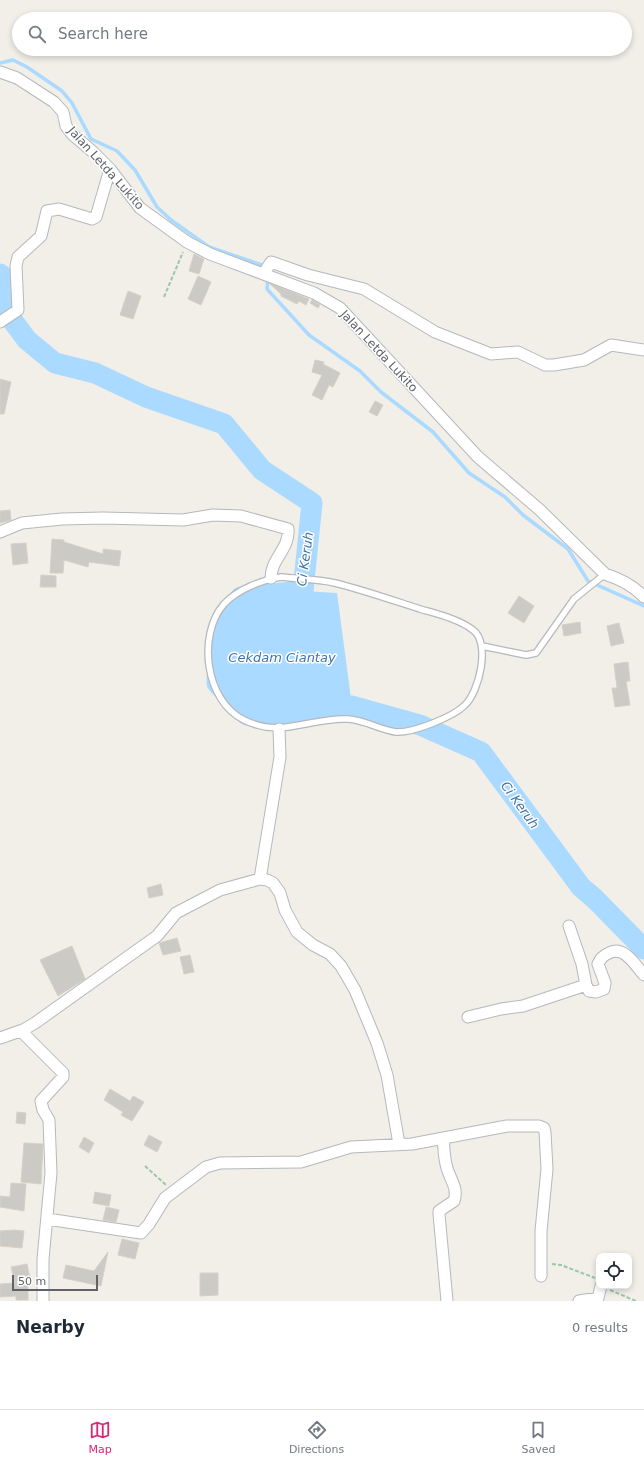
<!DOCTYPE html>
<style>
:root{--surface:#fff;--page:#f6f6f7;--text:#1f2937;--muted:#747a83;--line:#e0e1e3;--accent:#db2777}
body{margin:0;font-family:"DejaVu Sans",sans-serif;background:var(--page);color:var(--text)}
.controls{position:absolute;right:12px;bottom:12px;display:grid;overflow:hidden;border-radius:8px;box-shadow:0 2px 6px #0003}
.controls button{width:36px;height:36px;display:grid;place-items:center;padding:0;border:0;border-bottom:1px solid var(--line);background:var(--surface);color:var(--text);font:20px sans-serif}
.scale{position:absolute;left:12px;bottom:10px;width:86px;box-sizing:border-box;padding-left:4px;border:2px solid #5f6368;border-top:0;font-size:11px;line-height:14px;white-space:nowrap;color:#5f6368;-webkit-text-stroke:3px #fff;paint-order:stroke}
.list{margin:0;padding:0;list-style:none}
h2{display:flex;justify-content:space-between;align-items:center;height:52px;margin:0;padding:0 16px;font-size:17px}
h2 small{font-size:13px;font-weight:400;color:var(--muted)}
.icon{flex:none;width:22px;height:22px;fill:none;stroke:currentColor;stroke-width:2;stroke-linecap:round;stroke-linejoin:round}
.map{position:relative;flex:none;width:644px;height:1301px;overflow:hidden}
.search{position:absolute;background:var(--surface);box-shadow:0 2px 6px #0003;left:12px;right:12px;top:12px;height:44px;display:flex;align-items:center;gap:10px;box-sizing:border-box;padding:0 14px;border-radius:22px;color:var(--muted);font-size:15px}
.sheet{height:108px;background:var(--surface)}
nav{display:flex;justify-content:space-around;align-items:center;box-sizing:border-box;height:56px;border-top:1px solid var(--line);background:var(--surface);font-size:11px;color:var(--muted)}
nav a{display:grid;justify-items:center;gap:2px}
nav .on{color:var(--accent)}
.map>svg:first-child{display:block}
.water{fill:#aadaff}
.lines{fill:none;stroke-linecap:round;stroke-linejoin:round}
.stream{stroke:#aadaff;stroke-width:3.5}
.river{stroke:#aadaff;stroke-width:21}
.building{fill:#cccac5;stroke:#d6d1c6}
.lane-casing{stroke:#b5b8bc;stroke-width:8}
.street-casing{stroke:#b5b8bc;stroke-width:13}
.path{stroke:#9cc7a9;stroke-width:2;stroke-dasharray:4 2;stroke-linecap:butt}
.lane{stroke:#fff;stroke-width:5.5}
.street{stroke:#fff;stroke-width:11}
.labels{text-anchor:middle;dominant-baseline:central;stroke-width:3;stroke-linejoin:round;paint-order:stroke}
.street-label{font-size:12px;fill:#5f6368;stroke:#fff}
.water-label{font-size:13px;font-style:italic;fill:#4174aa;stroke:#fff}
</style>
<div class="map">
<svg width="644" height="1301" viewBox="0 0 644 1301">
<rect width="100%" height="100%" fill="#f1efe8"/>
<path class="water" d="M303 591 337 593 352 706 338 714 284 720 247 715 217 683 219 631 241 598Z"/>
<g class="lines">
<path class="stream" d="M0 63 13 60 27 67 62 91 72 103 91 139 117 151 135 170 157 207 171 220 209 247 265 266
M268 278 267 289 309 335 360 371 381 392 433 432 469 473 505 497 523 515 568 549 588 581 644 606"/>
<path class="river" d="M0 274 2 276 4 309 27 340 55 363 95 373 146 397 224 424 262 470 312 503 303 591 241 597 219 631 217 683 247 715 284 720 352 706 420 725 481 752 581 887 595 899 644 949"/>
</g>
<path class="building" d="M194 254 204 259 199 274 189 271Z
M198 276 211 282 201 305 188 299Z
M269 283 309 299 306 305 299 301 297 304 281 296V294Z
M128 291 141 296 133 319 120 315Z
M312 300 320 305 318 308 310 303Z
M315 360 324 362 323 364 340 373 333 387 329 385 322 400 312 395 322 375 312 372Z
M0 379 11 382 4 414H0Z
M375 401 383 405 377 416 369 412Z
M10 510 11 520 0 523V511Z
M52 539 64 540V542L103 554V549L121 551 119 566 89 562 88 567 64 560 63 573H50Z
M26 543 28 563 13 565 11 544Z
M41 575 56 576V587H40Z
M519 596 534 606 524 623 508 613Z
M580 622 581 633 564 636 562 625Z
M619 623 624 643 611 646 607 626Z
M628 662 630 681H626L630 705 615 707 612 688H617L614 664Z
M161 884 163 895 149 898 147 888Z
M177 938 181 951 163 955 159 943Z
M72 946 85 979 58 996 40 960Z
M190 955 194 972 184 974 180 957Z
M110 1089 130 1101 133 1096 144 1102 132 1121 121 1115 123 1112 104 1100Z
M17 1112 26 1113 25 1124 16 1123Z
M149 1135 162 1142 157 1152 144 1145Z
M84 1137 94 1143 89 1153 79 1147Z
M24 1143 43 1144 41 1184 21 1182Z
M11 1183 26 1184 24 1211 0 1207V1196L10 1197Z
M95 1192 111 1195 109 1206 93 1203Z
M106 1207 119 1210 116 1222 103 1220Z
M14 1230 24 1231 22 1248 0 1246V1231Z
M122 1239 139 1243 135 1259 118 1255Z
M108 1252 101 1286 63 1278 66 1265 94 1271Z
M27 1264 30 1278H28V1300H16V1296L0 1297V1284L15 1283 11 1267Z
M200 1273H218V1295L200 1296Z"/>
<g class="lines">
<defs>
<path id="lane" d="M281 577C299 579 317 579 335 583 363 590 392 600 420 609 437 614 459 619 473 630 491 643 479 692 465 705 453 717 413 733 396 732 380 730 365 720 348 719 309 717 283 739 244 720 205 701 197 635 224 604 238 589 262 580 281 577Z
M482 646 526 655 536 653 574 599 605 574"/>
<path id="street" d="M0 72 17 78 54 102 63 112 66 126 72 134 93 152 110 169 140 208 187 242 210 254 314 293 340 308 478 457 540 510 605 574C620 579 633 585 644 597
M264 273 271 262 308 275 364 289 435 332 491 354 518 352 545 365H554L584 360 611 345 644 350
M0 322 18 310 16 266 18 257 41 236 47 211 59 209 92 219 96 217 110 169
M0 532 22 523 62 519 103 518 183 520 213 515 241 516 288 529C290 549 271 558 271 578
M260 879 280 757 279 729
M569 926 582 964 586 985 589 991 596 992 604 989 605 983 598 964C600 959 604 955 609 953 624 945 635 965 644 975
M468 1017 501 1009 523 1006 586 985
M21 1031 63 1073V1077L41 1101 43 1110 49 1120 51 1173 43 1259V1301
M0 1038 23 1030 35 1023 157 936 176 913 220 890 260 879 267 880 273 883 280 893 285 910 297 932 313 945 330 954 341 966 355 990 377 1043 387 1075 399 1144
M443 1138C444 1147 444 1156 446 1164 448 1177 459 1187 454 1201L439 1211V1214L447 1301
M47 1219 141 1233 149 1224 165 1198 206 1167 220 1163 301 1162 351 1147 412 1144 507 1126H539L544 1128 545 1132 547 1169 541 1231V1276
M579 1301 598 1298 601 1286"/>
</defs>
<use href="#lane" class="lane-casing"/>
<use href="#street" class="street-casing"/>
<path class="path" d="M164 297 183 252
M145 1166 166 1185
M552 1264 561 1265 595 1278
M610 1290 636 1301"/>
<use href="#lane" class="lane"/>
<use href="#street" class="street"/>
</g>
<g class="labels">
<g class="street-label">
<text transform="translate(106 168) rotate(48)">Jalan Letda Lukito</text>
<text transform="translate(379 351) rotate(47)">Jalan Letda Lukito</text>
</g>
<g class="water-label">
<text transform="translate(305 559) rotate(-82)">Ci Keruh</text>
<text x="282" y="657">Cekdam Ciantay</text>
<text transform="translate(520 805) rotate(54)">Ci Keruh</text>
</g>
</g>
</svg>
<div class="controls">
<button><svg class="icon" aria-label="locate" viewBox="0 0 24 24"><circle cx="12" cy="12" r="6"/><path d="M12 2v4M12 18v4M2 12h4M18 12h4"/></svg></button>
</div>
<div class="scale">50 m</div>
<div class="search"><svg class="icon" aria-label="search" viewBox="0 0 24 24"><circle cx="10" cy="10" r="6"/><path d="M15 15l6 6"/></svg>Search here</div>
</div>
<section class="sheet">
<h2>Nearby<small>0 results</small></h2>
<ul class="list">
</ul>
</section>
<nav>
<a class="on"><svg class="icon" aria-label="map" viewBox="0 0 24 24"><path d="M3 6l6-2 6 2 6-2v14l-6 2-6-2-6 2zM9 4v14M15 6v14"/></svg>Map</a>
<a><svg class="icon" aria-label="directions" viewBox="0 0 24 24"><path d="M12 3l9 9-9 9-9-9zM9 14v-3h6M13 9l2 2-2 2"/></svg>Directions</a>
<a><svg class="icon" aria-label="saved" viewBox="0 0 24 24"><path d="M7 4h10v16l-5-4-5 4z"/></svg>Saved</a>
</nav>
